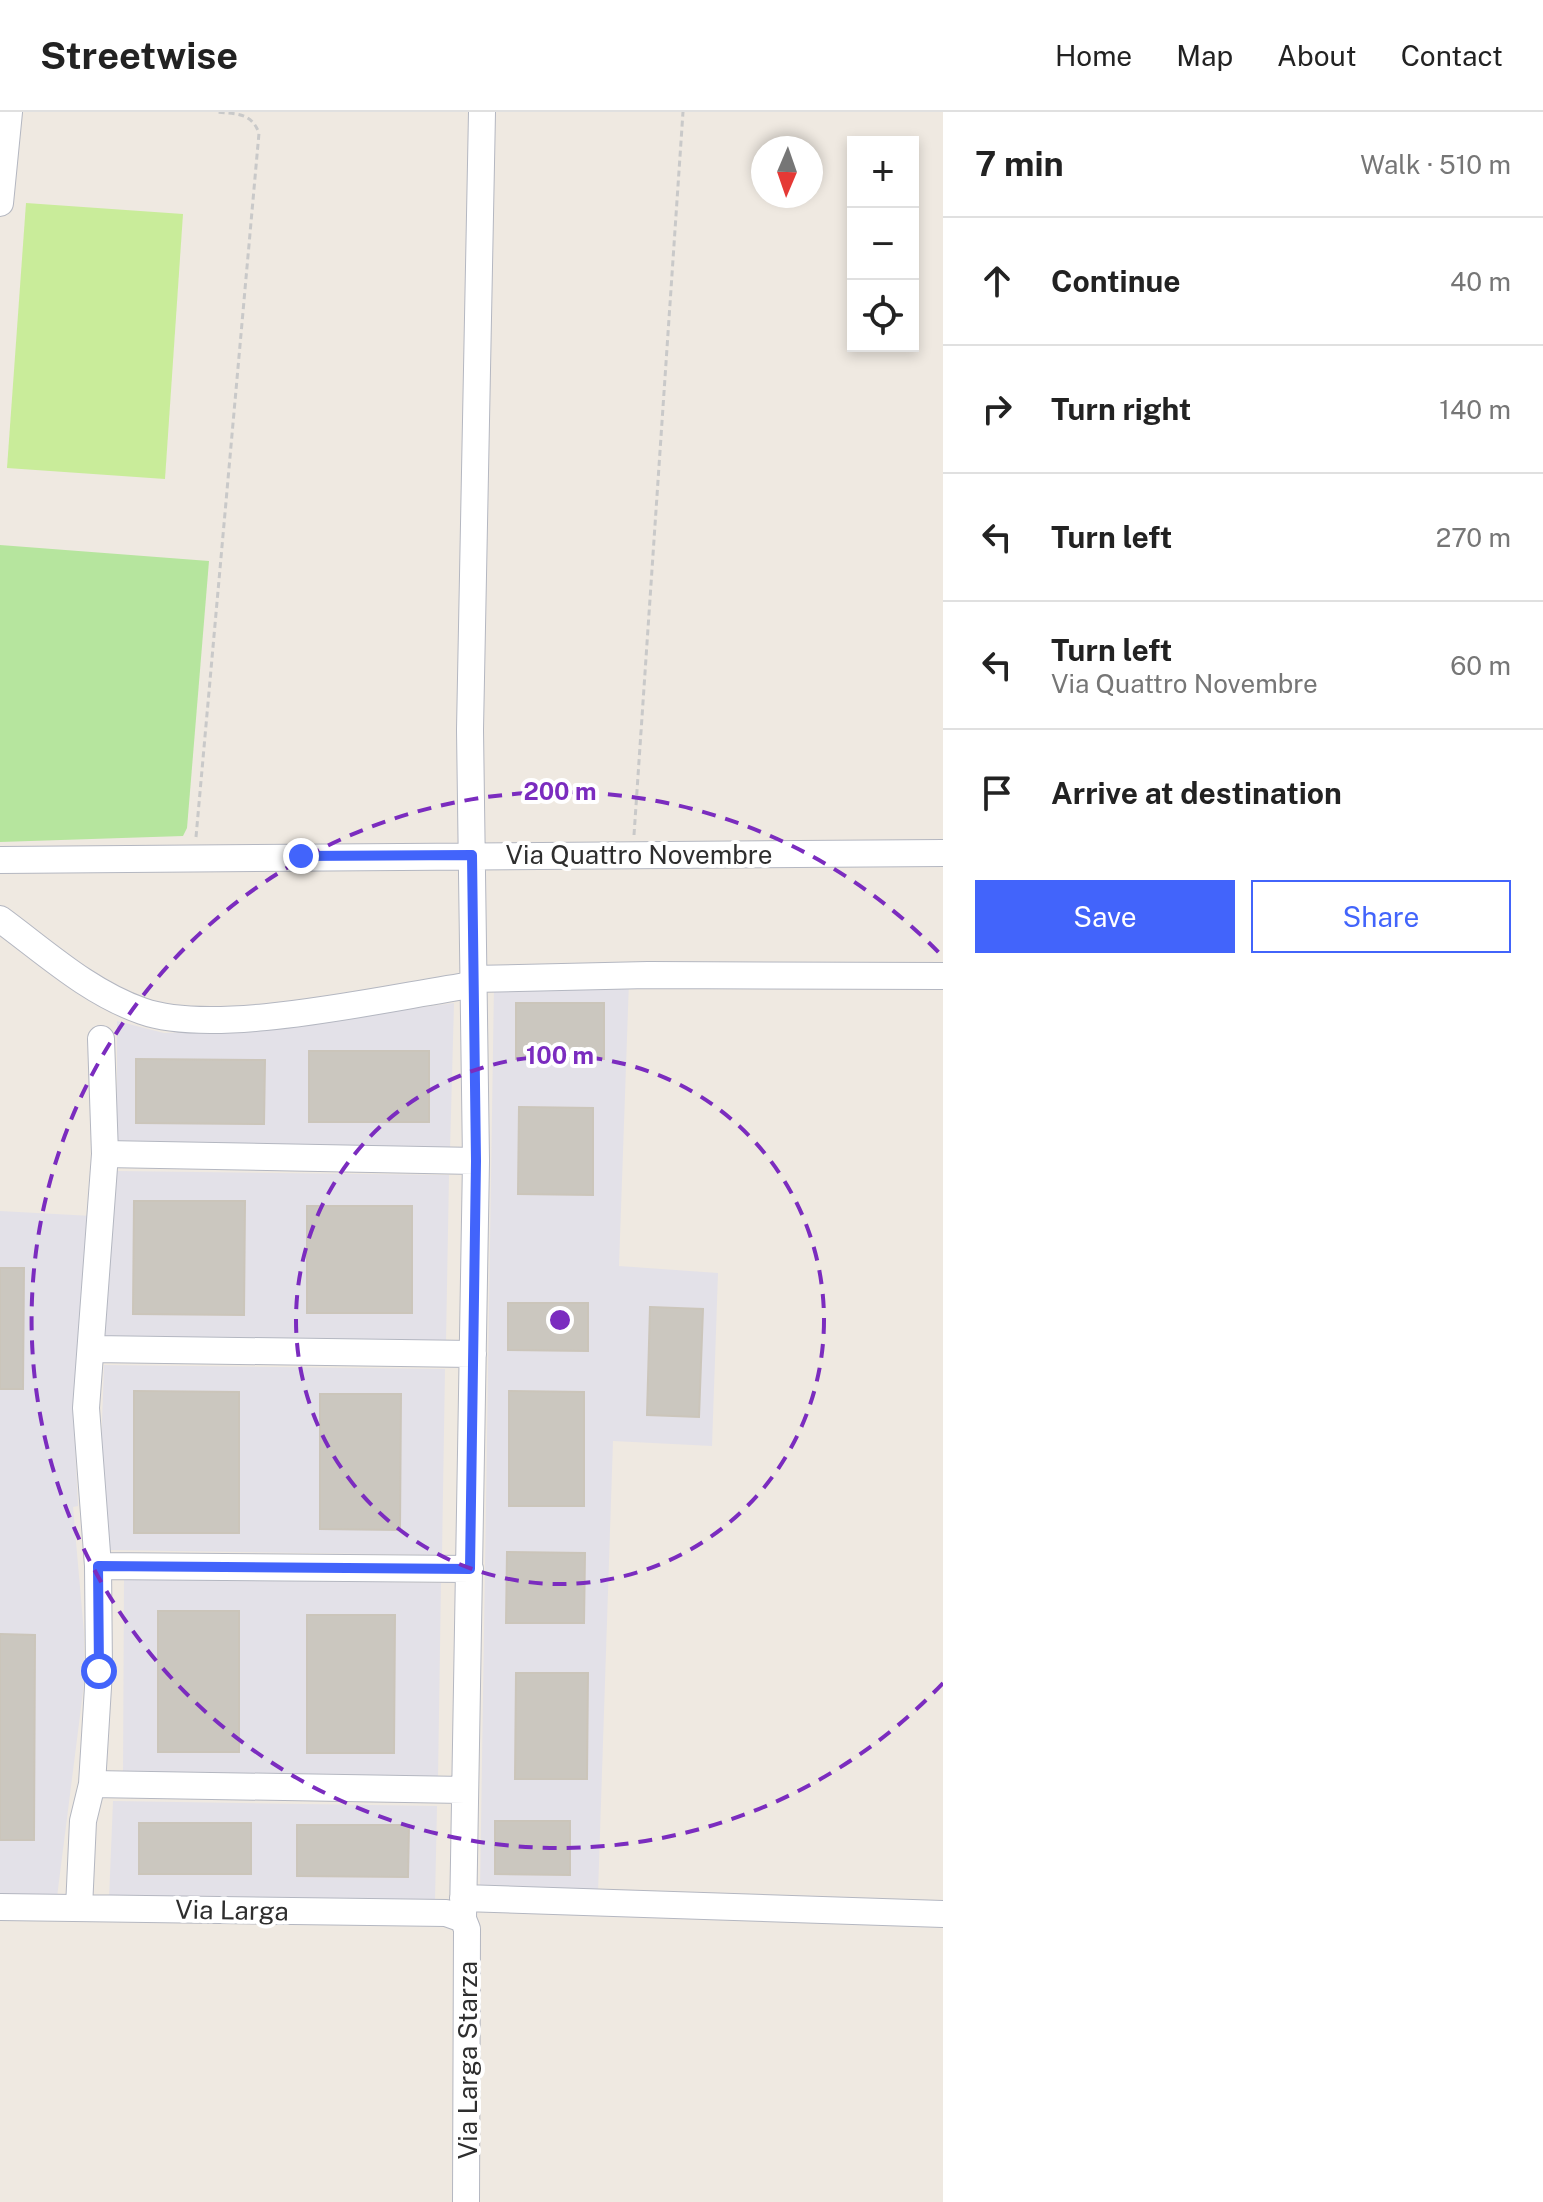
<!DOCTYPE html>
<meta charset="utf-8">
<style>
:root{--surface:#fff;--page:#f2f2f2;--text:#222;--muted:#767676;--line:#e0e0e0;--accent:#4264fb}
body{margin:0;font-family:"Public Sans",sans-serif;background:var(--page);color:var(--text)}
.controls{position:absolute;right:24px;top:24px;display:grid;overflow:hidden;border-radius:0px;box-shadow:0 4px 12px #0003}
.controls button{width:72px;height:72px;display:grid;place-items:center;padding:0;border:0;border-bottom:2px solid var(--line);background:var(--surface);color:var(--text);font:40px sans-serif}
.compass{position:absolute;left:751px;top:24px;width:72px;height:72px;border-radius:50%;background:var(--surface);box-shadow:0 4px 12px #0003;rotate:182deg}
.stop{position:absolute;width:24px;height:24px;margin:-18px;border:6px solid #4264fb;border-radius:50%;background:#fff}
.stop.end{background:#4264fb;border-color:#fff;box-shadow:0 2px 8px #0008}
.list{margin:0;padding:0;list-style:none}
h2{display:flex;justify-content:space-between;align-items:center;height:104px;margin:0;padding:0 32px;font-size:34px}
h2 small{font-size:26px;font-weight:400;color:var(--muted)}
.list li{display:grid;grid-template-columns:52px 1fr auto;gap:24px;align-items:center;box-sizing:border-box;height:128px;padding:0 32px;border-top:2px solid var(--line)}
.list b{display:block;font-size:30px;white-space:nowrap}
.list p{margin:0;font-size:26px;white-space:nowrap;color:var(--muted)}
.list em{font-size:26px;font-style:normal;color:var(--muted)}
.actions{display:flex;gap:16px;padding:24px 32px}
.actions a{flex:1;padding:18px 0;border:2px solid var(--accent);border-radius:0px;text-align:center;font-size:28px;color:var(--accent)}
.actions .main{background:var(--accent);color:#fff}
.icon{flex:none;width:44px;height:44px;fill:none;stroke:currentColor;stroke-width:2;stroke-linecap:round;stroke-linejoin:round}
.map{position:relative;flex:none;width:943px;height:2090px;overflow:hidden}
header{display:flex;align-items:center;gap:48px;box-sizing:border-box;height:112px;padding:0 40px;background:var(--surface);border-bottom:2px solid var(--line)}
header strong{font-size:38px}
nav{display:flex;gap:44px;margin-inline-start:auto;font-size:28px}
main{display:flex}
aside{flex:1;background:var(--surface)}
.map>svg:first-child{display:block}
.industrial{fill:#e3e1e8}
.green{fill:#b6e59e}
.pitch{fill:#c9ec9a}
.building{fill:#cbc7bf;stroke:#cbc5ba;stroke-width:2}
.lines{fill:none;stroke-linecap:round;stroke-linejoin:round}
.minor-casing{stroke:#b4b7c1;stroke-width:28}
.path{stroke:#c9c9c9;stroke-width:3;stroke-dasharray:6 4;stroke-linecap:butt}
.minor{stroke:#fff;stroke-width:26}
.route{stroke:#4264fb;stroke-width:10}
.ring{fill:none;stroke:#7b2cbf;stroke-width:4;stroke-dasharray:14 10}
.labels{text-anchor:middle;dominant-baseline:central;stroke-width:8;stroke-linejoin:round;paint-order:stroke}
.street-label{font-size:26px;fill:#2e2e2e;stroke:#fff}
.centre{fill:#7b2cbf;stroke:#fff;stroke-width:4}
.ring-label{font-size:24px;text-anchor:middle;font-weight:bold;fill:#7b2cbf;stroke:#fff;stroke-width:8;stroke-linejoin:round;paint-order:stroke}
</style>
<header>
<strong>Streetwise</strong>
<nav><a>Home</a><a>Map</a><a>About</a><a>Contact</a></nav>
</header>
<main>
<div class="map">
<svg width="943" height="2090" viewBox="0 0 943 2090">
<rect width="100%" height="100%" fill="#efe9e1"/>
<path class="industrial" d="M629 869 619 1154 718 1161 712 1334 613 1329 598 1781 480 1778 494 873Z
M454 891 450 1039 117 1034V909L164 921 218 919 285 914Z
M116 1059 449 1063 446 1230 104 1226Z
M0 1099 92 1104 73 1293 78 1394 73 1395 84 1521V1572L57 1785 0 1784Z
M104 1253 445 1257 442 1443 108 1438 101 1339Z
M124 1466 441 1471 438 1666 123 1662Z
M113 1689 437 1694 435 1789 109 1787Z"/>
<path class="green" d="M0 433 209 449 187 716 183 724 0 730Z"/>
<path class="pitch" d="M26 91 183 102 165 367 7 356Z"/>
<path class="building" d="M516 891H604V947H516Z
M309 939H429V1010H309Z
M136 947 265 948 264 1012 136 1011Z
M519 995 593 996V1083L518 1082Z
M134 1089H245L244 1203 133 1202Z
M307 1094H412V1201H307Z
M0 1156H24L23 1277H0Z
M508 1191H588V1239L508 1238Z
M650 1195 703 1197 699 1305 647 1303Z
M134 1279 239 1280V1421H134Z
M509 1279 584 1280V1394H509Z
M320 1282H401L400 1418 320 1417Z
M507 1440 585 1441 584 1511H506Z
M158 1499H239V1640H158Z
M307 1503H395L394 1641H307Z
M0 1522 35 1523 34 1728H0Z
M516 1561H588L587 1667H515Z
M495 1709H570V1763L495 1762Z
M139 1711H251V1762H139Z
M297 1713H409L408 1765 297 1764Z"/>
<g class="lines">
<defs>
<path id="minor" d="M0 91 9 0
M0 748 943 741
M0 807C45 840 88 880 142 899 217 926 389 885 472 873
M472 867 648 863 943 864
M105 1042 476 1049
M93 1237 473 1242
M98 1454 470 1457
M92 1672 465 1678
M463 1786 943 1802
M0 1795 446 1801 463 1807
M79 1796 83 1709 92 1672 99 1559 98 1454 86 1296 105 1042 101 927
M466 2090 467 1817 463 1807 476 1049 470 618 482 0"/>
</defs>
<use href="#minor" class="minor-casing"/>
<path class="path" d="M634 723 683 0
M196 725 259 21C251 0 236 2 216 0"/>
<use href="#minor" class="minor"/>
</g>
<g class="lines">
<path class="route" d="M99 1559 98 1454 470 1457 476 1049 472 743 301 744"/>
</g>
<g class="ring">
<circle cx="560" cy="1208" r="264"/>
<path d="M943 1571A528 528 0 1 1 943 845"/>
</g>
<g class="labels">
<g class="street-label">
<text x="639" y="742">Via Quattro Novembre</text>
<text transform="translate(232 1798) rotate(1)">Via Larga</text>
<text transform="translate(467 1948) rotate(-90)">Via Larga Starza</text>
</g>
</g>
<circle cx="560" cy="1208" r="12" class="centre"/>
<g class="ring-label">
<text x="560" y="688">200 m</text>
<text x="560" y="952">100 m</text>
</g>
</svg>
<div class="controls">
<button>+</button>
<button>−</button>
<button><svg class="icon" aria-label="locate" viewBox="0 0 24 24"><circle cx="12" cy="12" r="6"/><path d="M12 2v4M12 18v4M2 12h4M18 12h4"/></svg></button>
</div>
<svg class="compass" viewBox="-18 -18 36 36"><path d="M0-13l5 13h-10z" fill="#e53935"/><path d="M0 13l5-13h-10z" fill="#767676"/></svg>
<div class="stop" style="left:99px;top:1559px"></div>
<div class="stop end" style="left:301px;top:744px"></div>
</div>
<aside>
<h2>7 min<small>Walk · 510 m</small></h2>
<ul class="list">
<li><svg class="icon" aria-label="ahead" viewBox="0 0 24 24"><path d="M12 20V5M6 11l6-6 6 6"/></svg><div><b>Continue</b></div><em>40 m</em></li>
<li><svg class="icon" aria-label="right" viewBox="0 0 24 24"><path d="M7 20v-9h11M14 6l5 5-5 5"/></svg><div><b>Turn right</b></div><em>140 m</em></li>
<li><svg class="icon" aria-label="left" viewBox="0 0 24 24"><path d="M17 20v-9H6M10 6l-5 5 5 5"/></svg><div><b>Turn left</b></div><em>270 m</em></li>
<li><svg class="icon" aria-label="left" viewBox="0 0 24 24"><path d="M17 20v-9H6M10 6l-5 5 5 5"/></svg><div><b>Turn left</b><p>Via Quattro Novembre</p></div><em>60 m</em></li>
<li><svg class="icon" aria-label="arrive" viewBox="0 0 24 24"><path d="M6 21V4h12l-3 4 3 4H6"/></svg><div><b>Arrive at destination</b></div></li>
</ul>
<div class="actions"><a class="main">Save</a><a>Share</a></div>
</aside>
</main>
